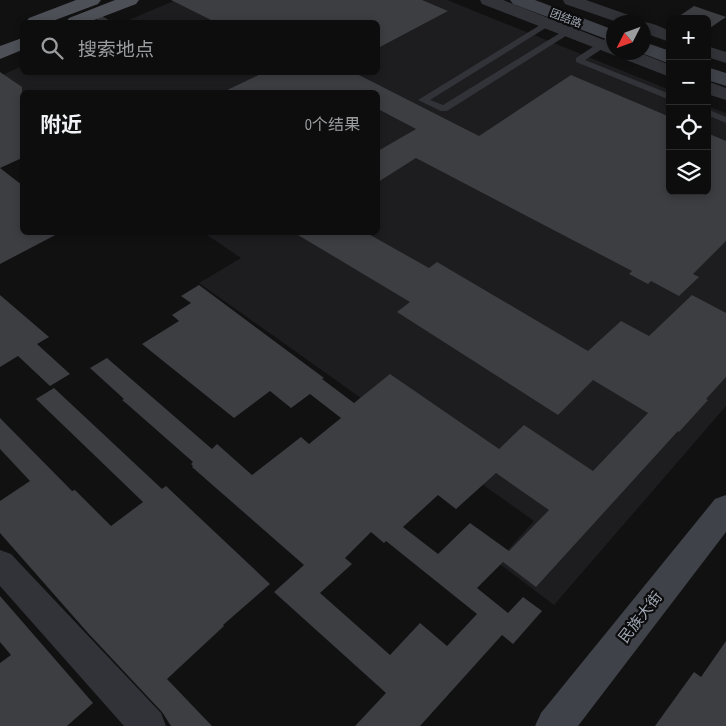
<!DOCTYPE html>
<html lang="zh">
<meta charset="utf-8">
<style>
:root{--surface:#0d0d0e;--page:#1b1b1c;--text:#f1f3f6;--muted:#9a9c9e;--line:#2d2d2e}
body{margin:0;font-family:"PT Sans Narrow","Noto Sans SC",sans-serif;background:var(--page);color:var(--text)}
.controls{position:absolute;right:15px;top:15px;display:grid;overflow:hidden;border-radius:8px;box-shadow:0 2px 8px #0003}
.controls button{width:45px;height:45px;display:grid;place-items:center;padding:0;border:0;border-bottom:1px solid var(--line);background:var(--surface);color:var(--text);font:25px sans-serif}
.compass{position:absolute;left:606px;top:15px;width:45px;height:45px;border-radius:50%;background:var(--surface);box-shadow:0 2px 8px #0003;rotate:228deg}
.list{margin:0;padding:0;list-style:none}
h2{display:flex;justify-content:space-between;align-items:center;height:65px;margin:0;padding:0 20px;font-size:21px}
h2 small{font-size:16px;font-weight:400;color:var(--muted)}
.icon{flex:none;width:28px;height:28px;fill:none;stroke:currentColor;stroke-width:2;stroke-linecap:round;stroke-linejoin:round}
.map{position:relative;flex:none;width:726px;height:726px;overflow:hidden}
.search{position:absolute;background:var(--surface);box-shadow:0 2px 8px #0003;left:20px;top:20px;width:360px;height:55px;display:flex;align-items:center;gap:12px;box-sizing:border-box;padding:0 18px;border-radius:8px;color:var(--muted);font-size:19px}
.panel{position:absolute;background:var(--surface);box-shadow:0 2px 8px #0003;left:20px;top:90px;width:360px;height:145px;border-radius:8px}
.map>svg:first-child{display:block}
.built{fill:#1d1d1f}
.building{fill:#3c3e42;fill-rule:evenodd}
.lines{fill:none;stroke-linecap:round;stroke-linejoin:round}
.lane{fill:#313338;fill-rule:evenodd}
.street{fill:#313338;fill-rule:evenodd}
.secondary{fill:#3f4248;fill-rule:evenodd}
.primary{fill:#4d5057;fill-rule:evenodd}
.labels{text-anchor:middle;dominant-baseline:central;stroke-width:4.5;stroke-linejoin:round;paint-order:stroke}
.far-street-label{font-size:11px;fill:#a1a8b4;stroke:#0c0c0d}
.near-street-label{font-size:15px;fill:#a1a8b4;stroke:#0c0c0d}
</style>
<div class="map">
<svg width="726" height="726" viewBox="0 0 726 726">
<rect width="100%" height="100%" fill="#111112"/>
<path class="built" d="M176 0H447L670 90V191H707V106L726 113V406L554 605 497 562 534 521 199 283 241 258 204 233 378 232V92H22V109L0 94V76L22 66V72H378V22H124Z"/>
<path class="building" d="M171 0H422L448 11 378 48V22H215Z
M694 6 726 17 707 30V19H675Z
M0 72 22 87V158L0 168 22 185V232H61L0 264Z
M265 72H353L479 136 571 75 670 117V191H707V133L726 141V241L693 274 699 277 679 296 651 281 648 284 629 274 632 271 416 158 378 182V151L416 129 378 109V92H223Z
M293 232H365L429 268 437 262 588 351 621 321 649 336 692 295 726 313V377L706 399 708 400 679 432 678 431 536 587 503 562 477 588 508 613 523 597 542 611 513 644 502 635 420 726H355L386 693 274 592 304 565 192 467 193 466 191 464 193 462 127 404 122 400 124 399 90 368 107 358 212 449 217 444 252 475 301 437 309 444 341 418 310 394 291 408 270 391 234 418 142 344 179 321 172 315 191 303 181 296 199 285 324 378 322 379 354 403 390 374 499 449 524 425 593 471 648 413 593 380 558 415 397 312 410 302ZM496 473 549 510 509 551 470 523 438 554 403 527 438 495 456 509ZM371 532 384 543 386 541 477 614 447 646 420 623 390 655 320 593 352 564 345 558Z
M0 295 49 337 37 344 70 374 50 386 18 356 0 367Z
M54 388 162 489 166 486 270 584 223 625 224 626 167 679 212 726H171L162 712 88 633 0 533V501L30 481 0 449V418L72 491 75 490 111 526 143 502 36 399Z
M0 596 93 703 67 726H0V663L11 655 0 642Z
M726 641V726H655L694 672 701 677Z"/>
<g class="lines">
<path class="lane" d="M91 13H97L112 22H103L91 17Z
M545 22 552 24 430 100 443 105 573 25 580 27 447 111H441L418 100Z
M611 35H614V41L585 60 670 94V100L576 62V58Z
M707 109 726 117V123L707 115Z"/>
<path class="street" d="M480 0H503L614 44V52H638L670 65V77L482 4Z
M563 0H586L637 18 640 22H617L565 4Z
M641 22C651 22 661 27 670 31V42L644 33V22Z
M707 46 726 52V63L707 57Z
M707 81 726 88V100L707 94Z
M0 550 11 554 161 713 166 726H124L0 586Z"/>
<path class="secondary" d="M510 0H535L614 30V42L513 4Z
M644 42 670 51V64L639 52H644Z
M707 67 726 73V86L707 80Z
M726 495V532L578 726H535L541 713 715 499Z"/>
<path class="primary" d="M76 0H101L98 4 50 22H26L29 18Z
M115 0H139L136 4 89 22H66L69 18Z
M22 38V50L0 59V46Z"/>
</g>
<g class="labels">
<g class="far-street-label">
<text transform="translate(566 18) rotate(21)">团结路</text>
</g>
<g class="near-street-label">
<text transform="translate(640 617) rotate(-52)">民族大街</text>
</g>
</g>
</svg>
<div class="controls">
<button>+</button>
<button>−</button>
<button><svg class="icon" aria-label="locate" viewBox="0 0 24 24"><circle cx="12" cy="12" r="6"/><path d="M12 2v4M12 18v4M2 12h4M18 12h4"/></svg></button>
<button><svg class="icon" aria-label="layers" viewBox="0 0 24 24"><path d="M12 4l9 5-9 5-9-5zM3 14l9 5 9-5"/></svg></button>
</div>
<svg class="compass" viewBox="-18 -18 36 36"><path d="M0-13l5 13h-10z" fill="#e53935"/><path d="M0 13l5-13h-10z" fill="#9a9c9e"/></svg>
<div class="search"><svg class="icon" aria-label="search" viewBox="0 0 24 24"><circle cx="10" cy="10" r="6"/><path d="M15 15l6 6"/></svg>搜索地点</div>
<section class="panel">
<h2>附近<small>0个结果</small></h2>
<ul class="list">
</ul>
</section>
</div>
